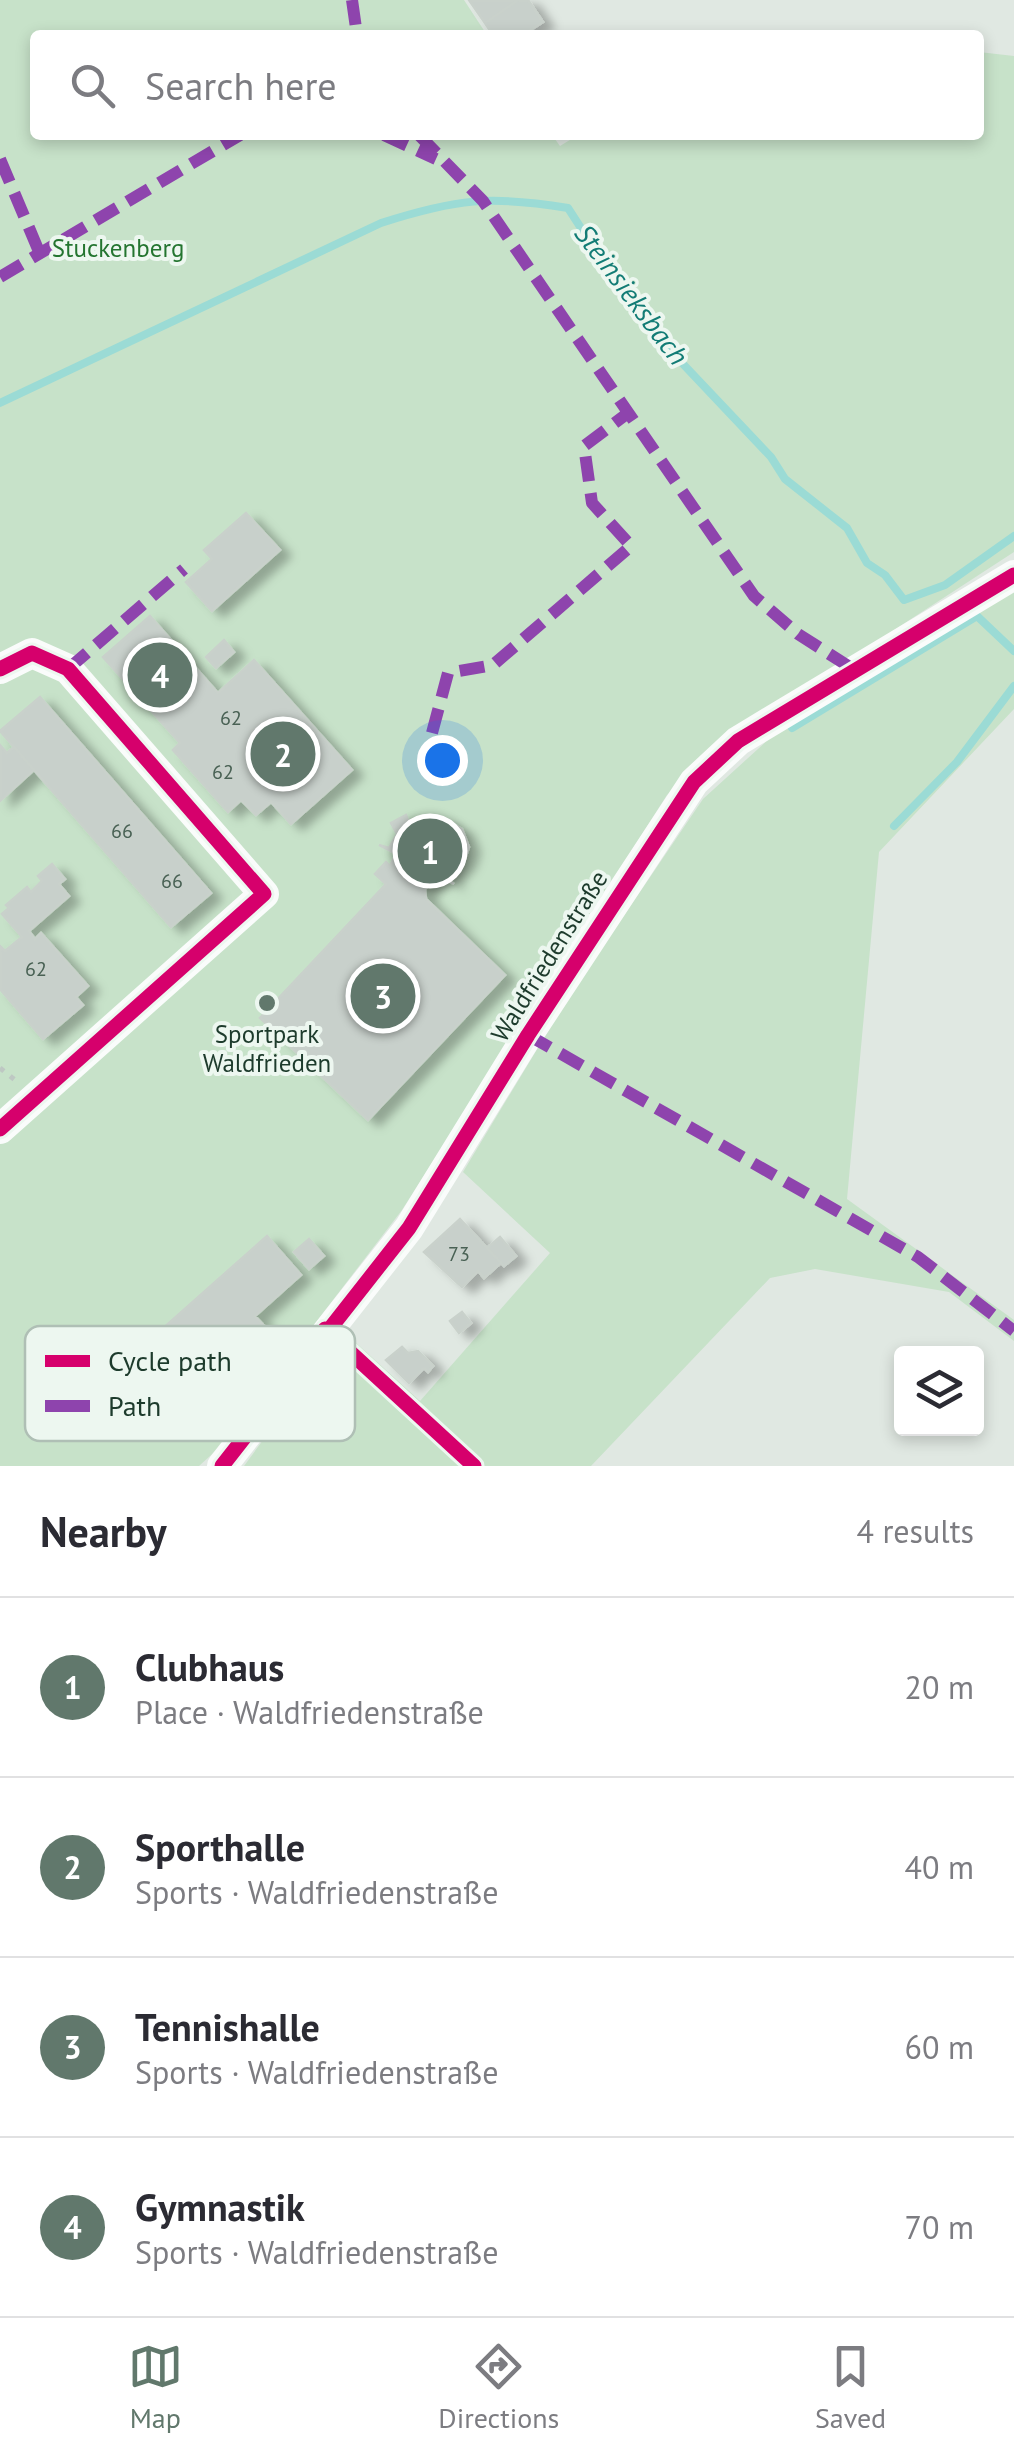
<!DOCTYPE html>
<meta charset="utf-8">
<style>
:root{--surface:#fff;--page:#f7f7f7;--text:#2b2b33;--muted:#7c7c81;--line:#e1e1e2;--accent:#61786c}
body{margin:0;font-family:"PT Sans",sans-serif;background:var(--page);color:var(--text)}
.controls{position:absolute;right:30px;bottom:30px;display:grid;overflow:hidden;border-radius:10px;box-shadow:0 5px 15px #0003}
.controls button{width:90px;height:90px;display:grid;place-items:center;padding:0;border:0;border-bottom:2px solid var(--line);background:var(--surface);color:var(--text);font:50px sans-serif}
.you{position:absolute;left:442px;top:760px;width:35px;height:35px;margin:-25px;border:8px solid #fff;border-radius:50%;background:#1a73e8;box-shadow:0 0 0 15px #1a73e833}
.badge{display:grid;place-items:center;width:65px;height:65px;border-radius:50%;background:var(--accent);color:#fff;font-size:32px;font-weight:700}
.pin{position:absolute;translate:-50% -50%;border:5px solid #fff;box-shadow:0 2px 10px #0006}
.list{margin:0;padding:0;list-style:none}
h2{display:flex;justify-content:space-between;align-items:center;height:130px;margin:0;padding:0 40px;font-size:42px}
h2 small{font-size:32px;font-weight:400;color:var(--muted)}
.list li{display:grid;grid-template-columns:65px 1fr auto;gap:30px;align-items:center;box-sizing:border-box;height:180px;padding:0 40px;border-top:2px solid var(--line)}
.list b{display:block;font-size:38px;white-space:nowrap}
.list p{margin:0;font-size:32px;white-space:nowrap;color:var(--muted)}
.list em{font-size:32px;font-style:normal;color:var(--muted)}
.icon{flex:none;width:55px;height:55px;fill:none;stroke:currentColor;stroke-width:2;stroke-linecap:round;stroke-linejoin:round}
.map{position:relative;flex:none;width:1014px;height:1466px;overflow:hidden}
.search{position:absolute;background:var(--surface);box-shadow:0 5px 15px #0003;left:30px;right:30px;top:30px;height:110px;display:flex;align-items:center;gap:25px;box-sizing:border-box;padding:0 35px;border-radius:10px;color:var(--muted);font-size:38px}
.sheet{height:850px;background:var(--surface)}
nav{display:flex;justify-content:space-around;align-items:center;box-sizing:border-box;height:140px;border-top:2px solid var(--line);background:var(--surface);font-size:28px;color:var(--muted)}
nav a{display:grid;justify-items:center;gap:5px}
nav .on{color:var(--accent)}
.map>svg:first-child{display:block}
.green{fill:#c7e2c9}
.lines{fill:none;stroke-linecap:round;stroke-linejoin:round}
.stream{stroke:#9bdbd5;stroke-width:8}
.building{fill:#c8d0cb;stroke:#c9d1cb;stroke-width:2.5;filter:url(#shadow)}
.path{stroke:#bec8c3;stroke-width:5;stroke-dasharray:5 8;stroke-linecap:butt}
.minor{stroke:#fafcfb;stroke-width:30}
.quiet{stroke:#8e44ad;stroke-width:12;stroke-dasharray:25 12;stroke-linecap:butt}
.cycleway-casing{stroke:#edf7f0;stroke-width:21}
.cycleway{stroke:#d6006c;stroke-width:15}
.poi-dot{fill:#61786c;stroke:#edf7f0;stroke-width:4}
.labels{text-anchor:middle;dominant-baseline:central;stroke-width:8;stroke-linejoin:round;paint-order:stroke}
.number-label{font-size:20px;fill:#496154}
.park-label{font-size:25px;fill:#247530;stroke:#edf7f0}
.street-label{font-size:25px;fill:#1d3b2c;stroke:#edf7f0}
.poi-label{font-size:25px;fill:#1d3b2c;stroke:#edf7f0}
.water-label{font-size:28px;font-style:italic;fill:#127c75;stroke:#edf7f0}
.key{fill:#edf7f0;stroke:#afbfb5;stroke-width:2.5}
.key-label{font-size:28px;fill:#1d3b2c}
</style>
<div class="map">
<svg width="1014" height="1466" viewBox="0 0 1014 1466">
<defs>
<filter id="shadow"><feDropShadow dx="11" dy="6" stdDeviation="5" flood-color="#0004"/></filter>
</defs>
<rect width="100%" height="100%" fill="#e0e8e2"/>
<path class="green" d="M0 0H464L487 35H35V135H552L560 146 578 135H979V52L1014 56V552L733 735 667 795 402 1210 221 1446 199 1466H0Z
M1014 587V709L879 852 847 1199 1014 1320V1341L949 1292 815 1269 770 1278 591 1466H244L343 1331 420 1401 550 1253 463 1172 568 998 703 799 781 728Z"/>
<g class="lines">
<path class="stream" d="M0 403 381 223C456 199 490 195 568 208L612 276 683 364 771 457 785 479 847 528 867 563 885 575 904 600 945 585 1014 536
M792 728 977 616 1014 651
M894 826 957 762 1014 686"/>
</g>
<path class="building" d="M469 0H518L485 23Z
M518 0H528L543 22 523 35H493L485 23Z
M246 513 280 550 212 611 186 582 212 559 204 550Z
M150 616 218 693 254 660 352 770 291 824 271 802 256 815 241 800 228 812 173 750 180 743 103 657Z
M224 640 234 652 216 668 206 657Z
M40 697 211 893 171 927 0 731Z
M0 745 7 753 14 747 34 770 0 801Z
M406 815 413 835 422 817 440 826 442 819 448 821 462 829 469 847 464 862 448 880 454 884 379 845 389 848 397 834 391 823Z
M396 854 439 876 425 889 426 899 505 975 368 1120 260 1018 386 884 375 874 386 862 390 866Z
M52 864 65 879 59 884 69 896 29 931 35 939 41 933 88 986 76 997 83 1005 43 1039 0 989V946L5 951 22 937 2 914 9 908 6 905 27 887 31 892 42 881 38 876Z
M460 1219 501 1263 484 1278 478 1271 462 1287 424 1252Z
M267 1236 301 1275 255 1316 270 1332 167 1423 152 1407 159 1401 125 1362Z
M500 1237 516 1256 504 1266 487 1248Z
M309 1239 324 1256 309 1269 294 1252Z
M462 1312 471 1323 459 1333 450 1321Z
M402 1347 408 1353 418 1351 433 1366 428 1372 424 1368 409 1383 386 1360Z"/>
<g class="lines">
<path class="path" d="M0 1068 15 1080"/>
<path class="minor" d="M0 669 32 653 68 669 264 894 0 1129
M222 1466 409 1228 528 1035 694 782 738 741 1014 575"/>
<path class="quiet" d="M352 0 357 35
M384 135 436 159
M419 135 483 201 754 596 798 634 856 671
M0 159 40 254
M0 277 240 135
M68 669 184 569
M432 733 448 673 493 665 631 546 592 503 584 446 628 413
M528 1035 918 1257 1014 1331"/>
<defs>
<path id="cycleway" d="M0 669 32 653 68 669 264 894 0 1129
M325 1329 474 1466
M222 1466 409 1228 528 1035 694 782 738 741 1014 575"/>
</defs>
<use href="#cycleway" class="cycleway-casing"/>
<use href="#cycleway" class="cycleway"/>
</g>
<circle class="poi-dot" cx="267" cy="1003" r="10"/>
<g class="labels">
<g class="number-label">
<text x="231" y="718">62</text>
<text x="223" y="772">62</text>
<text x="122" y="831">66</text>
<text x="172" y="881">66</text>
<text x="36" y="969">62</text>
<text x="459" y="1254">73</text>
</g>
<g class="park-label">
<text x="118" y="248">Stuckenberg</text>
</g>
<g class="street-label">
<text transform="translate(549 956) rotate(-58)">Waldfriedenstraße</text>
</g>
<g class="poi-label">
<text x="267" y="1034">Sportpark<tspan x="267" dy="29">Waldfrieden</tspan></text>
</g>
<g class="water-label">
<text transform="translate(632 294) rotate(53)">Steinsieksbach</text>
</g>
</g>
<rect x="25" y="1326" width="330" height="115" rx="15" class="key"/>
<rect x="45" y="1355" width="45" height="12" fill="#d6006c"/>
<rect x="45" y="1400" width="45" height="12" fill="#8e44ad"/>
<g class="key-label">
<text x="108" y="1371">Cycle path</text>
<text x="108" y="1416">Path</text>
</g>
</svg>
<div class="controls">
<button><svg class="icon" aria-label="layers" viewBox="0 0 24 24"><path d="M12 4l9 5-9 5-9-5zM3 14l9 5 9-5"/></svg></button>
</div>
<div class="you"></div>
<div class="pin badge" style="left:430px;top:851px">1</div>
<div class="pin badge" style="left:283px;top:754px">2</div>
<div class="pin badge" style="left:383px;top:996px">3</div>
<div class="pin badge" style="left:160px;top:675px">4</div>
<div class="search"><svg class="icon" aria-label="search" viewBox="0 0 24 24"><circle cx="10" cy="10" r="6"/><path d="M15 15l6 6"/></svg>Search here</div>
</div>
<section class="sheet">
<h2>Nearby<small>4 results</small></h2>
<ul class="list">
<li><span class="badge">1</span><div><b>Clubhaus</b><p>Place · Waldfriedenstraße</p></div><em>20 m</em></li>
<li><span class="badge">2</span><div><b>Sporthalle</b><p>Sports · Waldfriedenstraße</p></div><em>40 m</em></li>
<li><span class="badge">3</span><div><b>Tennishalle</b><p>Sports · Waldfriedenstraße</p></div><em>60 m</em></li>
<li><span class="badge">4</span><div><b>Gymnastik</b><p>Sports · Waldfriedenstraße</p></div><em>70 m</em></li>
</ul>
</section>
<nav>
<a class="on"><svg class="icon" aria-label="map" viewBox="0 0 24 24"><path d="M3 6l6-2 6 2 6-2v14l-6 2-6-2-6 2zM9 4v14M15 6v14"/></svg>Map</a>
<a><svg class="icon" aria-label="directions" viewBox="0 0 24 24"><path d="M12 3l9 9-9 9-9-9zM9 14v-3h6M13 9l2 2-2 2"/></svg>Directions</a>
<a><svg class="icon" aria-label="saved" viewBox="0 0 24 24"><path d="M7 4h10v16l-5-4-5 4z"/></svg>Saved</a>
</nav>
